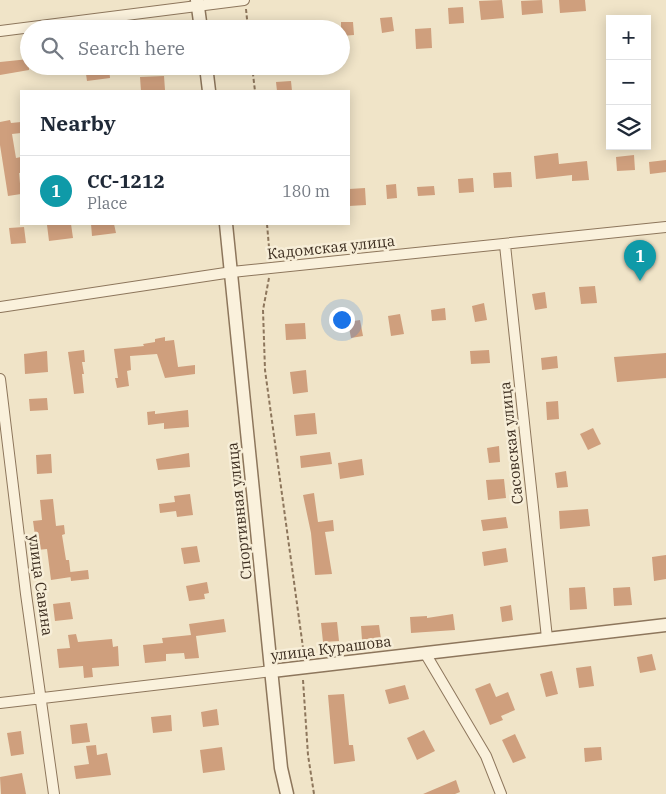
<!DOCTYPE html>
<meta charset="utf-8">
<style>
:root{--surface:#fff;--page:#f6f6f7;--text:#1f2937;--muted:#747a83;--line:#e0e1e3;--accent:#9e2a2b}
body{margin:0;font-family:"IBM Plex Serif",serif;background:var(--page);color:var(--text)}
.controls{position:absolute;right:15px;top:15px;display:grid;overflow:hidden;border-radius:0px;box-shadow:0 2px 12px #0003}
.controls button{width:45px;height:45px;display:grid;place-items:center;padding:0;border:0;border-bottom:1px solid var(--line);background:var(--surface);color:var(--text);font:25px sans-serif}
.you{position:absolute;left:341px;top:319px;width:18px;height:18px;margin:-12px;border:4px solid #fff;border-radius:50%;background:#1a73e8;box-shadow:0 0 0 8px #1a73e833}
.badge{display:grid;place-items:center;width:32px;height:32px;border-radius:50%;background:var(--accent);color:#fff;font-size:16px;font-weight:700}
.pin{position:absolute;translate:-50% -41px;filter:drop-shadow(0 1px 2px #0008)}
.pin::after{content:'';position:absolute;top:26px;width:18px;height:15px;background:inherit;clip-path:polygon(0 0,100% 0,50% 100%)}
.list{margin:0;padding:0;list-style:none}
h2{display:flex;justify-content:space-between;align-items:center;height:65px;margin:0;padding:0 20px;font-size:21px}
h2 small{font-size:16px;font-weight:400;color:var(--muted)}
.list li{display:grid;grid-template-columns:32px 1fr auto;gap:15px;align-items:center;box-sizing:border-box;height:70px;padding:0 20px;border-top:1px solid var(--line)}
.list b{display:block;font-size:19px;white-space:nowrap}
.list p{margin:0;font-size:16px;white-space:nowrap;color:var(--muted)}
.list em{font-size:16px;font-style:normal;color:var(--muted)}
.icon{flex:none;width:28px;height:28px;fill:none;stroke:currentColor;stroke-width:2;stroke-linecap:round;stroke-linejoin:round}
.map{position:relative;flex:none;width:666px;height:794px;overflow:hidden}
.search{position:absolute;background:var(--surface);box-shadow:0 2px 12px #0003;left:20px;top:20px;width:330px;height:55px;display:flex;align-items:center;gap:12px;box-sizing:border-box;padding:0 18px;border-radius:28px;color:var(--muted);font-size:19px}
.panel{position:absolute;background:var(--surface);box-shadow:0 2px 12px #0003;left:20px;top:90px;width:330px;height:135px;border-radius:0px}
.map>svg:first-child{display:block}
.building{fill:#cf9f7d}
.lines{fill:none;stroke-linecap:round;stroke-linejoin:round}
.minor-casing{stroke:#8d765c;stroke-width:12}
.tertiary-casing{stroke:#8d765c;stroke-width:15}
.path{stroke:#8d765c;stroke-width:2;stroke-dasharray:4 2.5;stroke-linecap:butt}
.minor{stroke:#faf1dc;stroke-width:10}
.tertiary{stroke:#faf1dc;stroke-width:12}
.labels{text-anchor:middle;dominant-baseline:central;stroke-width:5;stroke-linejoin:round;paint-order:stroke}
.street-label{font-size:15px;fill:#3d2e20;stroke:#f7eed8}
</style>
<div class="map">
<svg width="666" height="794" viewBox="0 0 666 794">
<rect width="100%" height="100%" fill="#f0e4c8"/>
<path class="building" d="M502 0 504 18 481 20 479 1Z
M542 0 543 13 522 15 521 1Z
M559 0H585L586 11 560 13Z
M463 7 464 23 449 24 448 8Z
M392 17 394 31 382 33 380 18Z
M341 22H353L354 35 341 36Z
M431 28 432 48 416 49 415 29Z
M29 59V70L0 75V62Z
M109 66 110 78 87 81 85 67Z
M164 76 165 90 141 91 140 77Z
M291 81 292 91H277L276 82Z
M10 120 11 123 21 122V133L12 134 16 158 21 157V173H19L21 194 8 196 0 145V122Z
M558 153 559 164 587 161 589 180 572 181V175L536 179 534 156Z
M634 155 635 170 617 171 616 157Z
M666 160V172L650 174 649 162Z
M511 172 512 187 494 188 493 173Z
M473 178 474 192 459 193 458 179Z
M396 184 397 198 387 199 386 185Z
M434 186 435 195 418 196 417 187Z
M365 188 366 205 349 206V189Z
M58 224H71L73 238 49 241 47 225Z
M91 224H114L116 233 92 236Z
M24 227 26 243 11 244 9 228Z
M595 286 597 303 581 304 579 287Z
M545 292 547 308 535 310 532 294Z
M484 303 487 320 475 322 472 306Z
M445 308 446 320 432 321 431 310Z
M400 314 404 334 391 336 388 316Z
M360 320 363 336 351 338 348 322Z
M305 323 306 339 286 340 285 324Z
M165 337V341L174 340 178 367 195 365V374L165 378 157 354 130 356 131 370 127 371 129 386 117 388 115 378H118L114 349 144 346 143 344 155 342V339Z
M84 350 85 362H82L84 374H82L84 393 74 394 68 352Z
M489 350 490 363 471 364 470 351Z
M47 351 48 372 25 374 24 354Z
M666 353V378L617 382 614 357Z
M557 356 558 368 542 370 541 358Z
M306 370 308 392 293 394 290 372Z
M47 398 48 410 30 411 29 399Z
M558 401 559 419 547 420 546 402Z
M188 410 189 427 164 429V423L148 425 147 412 155 411V414Z
M315 413 317 434 296 436 294 415Z
M593 428 601 444 588 450 580 434Z
M499 446 500 462 489 463 487 448Z
M330 452 332 464 301 468 300 456Z
M189 453 190 467 158 470 156 459Z
M51 454 52 473 37 474 36 455Z
M362 459 364 475 340 479 338 463Z
M566 471 568 487 557 488 555 473Z
M504 479 506 498 488 500 486 480Z
M314 493 318 522 333 520 334 531 325 532 332 574 315 575 311 533 303 495Z
M190 494 193 515 177 517 176 511 160 513 159 504 175 502 174 496Z
M53 499 56 526 64 525 65 534 62 535 66 560H69L71 577 51 580 47 549 37 550 33 521 42 520 40 500Z
M588 509 590 526 560 529 559 511Z
M506 517 508 528 483 531 481 520Z
M197 546 200 562 184 564 181 548Z
M506 548 508 562 484 566 482 552Z
M666 555V579L654 581 652 557Z
M88 570 89 579 71 581 70 572Z
M207 582 209 593 204 594 205 599 189 601 186 586Z
M585 587 587 609 570 610 569 588Z
M630 587 632 605 614 606 613 588Z
M70 602 73 619 55 621 53 604Z
M511 605 513 620 502 622 500 607Z
M453 614 455 630 411 633 410 617 427 616V618Z
M224 619 226 632 196 636 199 658 185 659 184 653 166 654V661L145 663 143 645 163 643 162 638 191 635 189 624Z
M337 622 339 641 323 642 321 623Z
M379 625 381 639 362 640 361 626Z
M76 634 78 642 112 639 113 647 118 646 119 666 92 668 93 677 84 678 83 666 59 668 57 649 70 648 68 635Z
M652 654 656 670 640 673 637 657Z
M591 666 594 686 579 688 576 668Z
M552 671 558 694 546 697 540 674Z
M490 683 496 697 508 692 515 710 501 716 503 720 490 725 475 689Z
M405 685 409 699 389 704 385 690Z
M344 694 349 745H353L355 761 334 764 328 695Z
M217 709 219 725 203 727 201 712Z
M171 715 172 731 153 733 151 717Z
M87 723 90 742 72 744 70 725Z
M424 730 435 751 417 760 407 738Z
M21 731 24 754 11 756 7 733Z
M515 734 526 758 513 763 502 740Z
M96 745 97 755 107 753 111 775 76 779 74 766 89 764 86 746Z
M222 747 225 770 203 773 200 750Z
M601 747 602 760 585 762 584 748Z
M22 773 26 794H1L0 777Z
M456 780 460 792 455 794H423Z"/>
<g class="lines">
<defs>
<path id="minor" d="M0 31 244 0
M505 245 547 638
M0 307 232 272 666 227
M0 379 26 594 54 794
M425 653 486 756 501 794
M0 703 272 671"/>
<path id="tertiary" d="M197 0 201 29
M206 66 209 91
M226 224 281 768 287 794
M272 671 666 625"/>
</defs>
<use href="#minor" class="minor-casing"/>
<use href="#tertiary" class="tertiary-casing"/>
<path class="path" d="M246 9 248 29
M252 66 255 91
M267 224 270 259
M269 278 263 310 265 370 304 655
M303 680 308 755 314 794"/>
<use href="#minor" class="minor"/>
<use href="#tertiary" class="tertiary"/>
</g>
<g class="labels">
<g class="street-label">
<text transform="translate(331 247) rotate(-6)">Кадомская улица</text>
<text transform="translate(511 443) rotate(-96)">Сасовская улица</text>
<text transform="translate(239 511) rotate(-96)">Спортивная улица</text>
<text transform="translate(41 585) rotate(82)">улица Савина</text>
<text transform="translate(331 648) rotate(-7)">улица Курашова</text>
</g>
</g>
</svg>
<div class="controls">
<button>+</button>
<button>−</button>
<button><svg class="icon" aria-label="layers" viewBox="0 0 24 24"><path d="M12 4l9 5-9 5-9-5zM3 14l9 5 9-5"/></svg></button>
</div>
<div class="you"></div>
<div class="pin badge" style="left:640px;top:281px;background:#0f9aa8">1</div>
<div class="search"><svg class="icon" aria-label="search" viewBox="0 0 24 24"><circle cx="10" cy="10" r="6"/><path d="M15 15l6 6"/></svg>Search here</div>
<section class="panel">
<h2>Nearby<small></small></h2>
<ul class="list">
<li><span class="badge" style="background:#0f9aa8">1</span><div><b>СС-1212</b><p>Place</p></div><em>180 m</em></li>
</ul>
</section>
</div>
